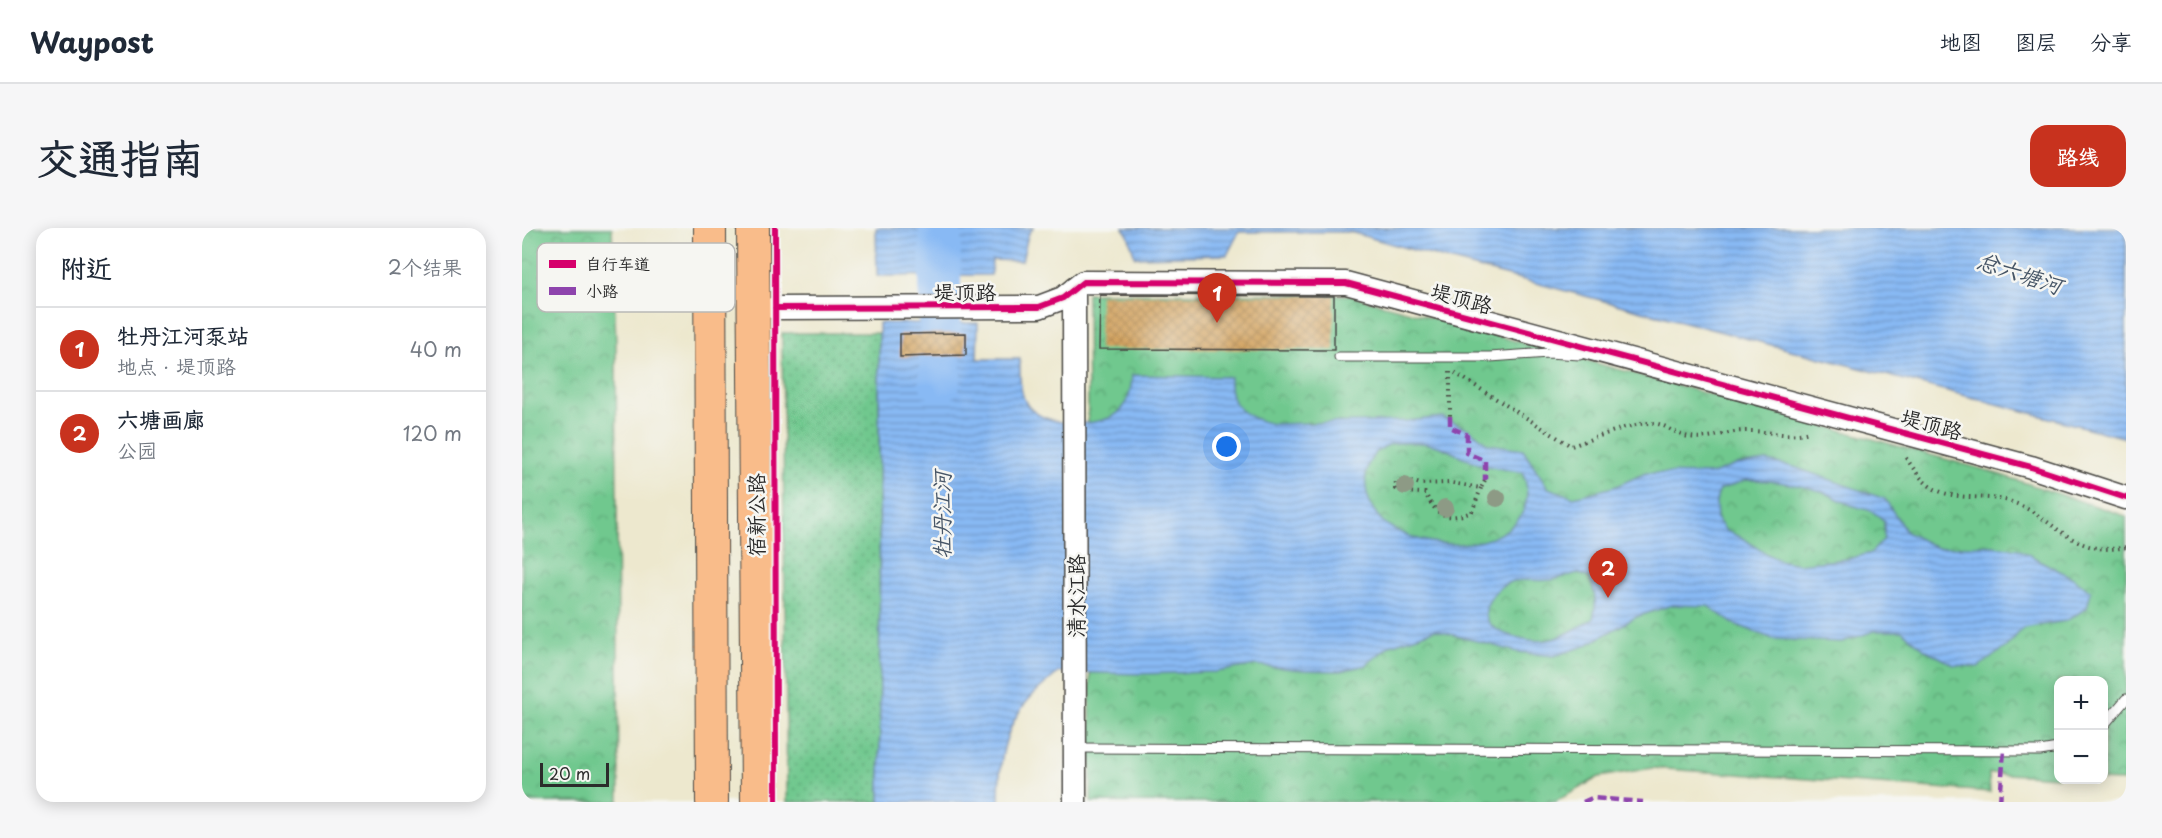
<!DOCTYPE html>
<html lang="zh">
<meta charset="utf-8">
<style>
:root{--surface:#fff;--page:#f6f6f7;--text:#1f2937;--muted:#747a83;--line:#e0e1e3;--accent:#c8321e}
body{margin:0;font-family:"Playpen Sans","LXGW WenKai TC",sans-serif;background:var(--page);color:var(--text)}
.controls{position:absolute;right:18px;bottom:18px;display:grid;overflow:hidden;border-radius:12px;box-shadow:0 3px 15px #0003}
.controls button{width:54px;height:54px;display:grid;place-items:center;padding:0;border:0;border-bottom:2px solid var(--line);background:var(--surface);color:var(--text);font:30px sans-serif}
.scale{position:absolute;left:18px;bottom:15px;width:69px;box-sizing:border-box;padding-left:6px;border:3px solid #2b2b2b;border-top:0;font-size:16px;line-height:21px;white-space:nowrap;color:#2b2b2b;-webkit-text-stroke:4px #f6f6f2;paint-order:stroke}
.you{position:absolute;left:705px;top:219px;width:21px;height:21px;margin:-15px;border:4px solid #fff;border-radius:50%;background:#1a73e8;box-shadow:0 0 0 9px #1a73e833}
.badge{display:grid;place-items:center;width:39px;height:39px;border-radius:50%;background:var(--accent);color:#fff;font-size:20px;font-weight:700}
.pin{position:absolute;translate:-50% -50px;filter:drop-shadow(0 2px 3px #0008)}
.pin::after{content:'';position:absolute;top:32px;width:21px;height:18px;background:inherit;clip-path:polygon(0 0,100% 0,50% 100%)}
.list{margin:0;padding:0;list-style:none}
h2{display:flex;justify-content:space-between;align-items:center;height:78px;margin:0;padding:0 24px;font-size:26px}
h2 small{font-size:20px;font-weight:400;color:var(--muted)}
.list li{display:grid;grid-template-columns:39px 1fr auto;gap:18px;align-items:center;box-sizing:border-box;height:84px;padding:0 24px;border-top:2px solid var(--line)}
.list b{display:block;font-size:22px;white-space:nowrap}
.list p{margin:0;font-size:20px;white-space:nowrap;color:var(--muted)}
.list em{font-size:20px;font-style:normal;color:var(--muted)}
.map{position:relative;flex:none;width:1604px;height:574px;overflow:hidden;border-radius:18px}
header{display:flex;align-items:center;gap:36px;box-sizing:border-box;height:84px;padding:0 30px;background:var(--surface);border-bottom:2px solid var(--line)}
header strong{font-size:28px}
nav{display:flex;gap:33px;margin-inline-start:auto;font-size:21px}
.intro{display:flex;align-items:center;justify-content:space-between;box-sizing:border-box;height:144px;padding:0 36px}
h1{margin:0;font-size:42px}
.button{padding:15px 27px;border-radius:18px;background:var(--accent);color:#fff;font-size:21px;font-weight:700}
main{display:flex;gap:36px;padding:0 36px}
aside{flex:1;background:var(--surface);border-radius:18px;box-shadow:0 3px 15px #0003}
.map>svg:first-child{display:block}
.grass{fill:url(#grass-dots);stroke:#4d7a5c;stroke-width:1.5}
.park{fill:url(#park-crowns);stroke:#4d7a5c;stroke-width:1.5}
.water{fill:url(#water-rules);stroke:#5a7290;stroke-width:1.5;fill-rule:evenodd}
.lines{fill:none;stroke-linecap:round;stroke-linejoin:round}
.river{stroke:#88b9f4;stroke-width:42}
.building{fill:url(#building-cross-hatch)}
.service-casing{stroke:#484743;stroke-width:11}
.tertiary-casing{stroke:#484743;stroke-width:25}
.trunk-casing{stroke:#484743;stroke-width:34}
.path{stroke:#484743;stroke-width:4;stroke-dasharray:1.5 4.5;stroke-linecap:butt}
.service{stroke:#fff;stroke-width:9}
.tertiary{stroke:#fff;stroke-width:22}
.trunk{stroke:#f9bc8a;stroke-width:32}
.quiet{stroke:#8e44ad;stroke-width:4.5;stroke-dasharray:9 4.5;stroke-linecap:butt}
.cycleway-casing{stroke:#f6f6f2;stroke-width:10}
.cycleway{stroke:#d6006c;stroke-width:6}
.tree{fill:#8d9a85}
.labels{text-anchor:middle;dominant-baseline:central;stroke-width:5;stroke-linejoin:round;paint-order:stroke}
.street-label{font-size:21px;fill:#2b2b2b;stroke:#f6f6f2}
.water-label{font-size:22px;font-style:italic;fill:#475667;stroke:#f6f6f2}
.key{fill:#f6f6f2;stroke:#b9b9b6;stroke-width:1.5}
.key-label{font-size:16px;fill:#2b2b2b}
</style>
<header>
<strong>Waypost</strong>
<nav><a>地图</a><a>图层</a><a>分享</a></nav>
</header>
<div class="intro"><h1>交通指南</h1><a class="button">路线</a></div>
<main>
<aside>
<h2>附近<small>2个结果</small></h2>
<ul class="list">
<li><span class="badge">1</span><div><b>牡丹江河泵站</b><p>地点 · 堤顶路</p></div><em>40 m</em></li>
<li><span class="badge">2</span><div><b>六塘画廊</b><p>公园</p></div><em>120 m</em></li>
</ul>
</aside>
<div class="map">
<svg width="1604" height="574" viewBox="0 0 1604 574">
<defs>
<pattern id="grass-dots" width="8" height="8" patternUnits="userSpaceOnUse" patternTransform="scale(1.5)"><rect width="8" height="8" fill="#6fc88e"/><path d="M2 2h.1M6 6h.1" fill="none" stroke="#5ba374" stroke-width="1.8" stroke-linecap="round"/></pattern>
<pattern id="park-crowns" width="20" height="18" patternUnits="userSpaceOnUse" patternTransform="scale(1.5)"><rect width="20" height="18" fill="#6fc88e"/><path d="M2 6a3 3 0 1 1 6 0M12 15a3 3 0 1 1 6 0" fill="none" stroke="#5ba374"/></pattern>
<pattern id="water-rules" width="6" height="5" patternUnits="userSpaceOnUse" patternTransform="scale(1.5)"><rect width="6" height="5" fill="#88b9f4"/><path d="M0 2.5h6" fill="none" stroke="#6f97c6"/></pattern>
<pattern id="building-cross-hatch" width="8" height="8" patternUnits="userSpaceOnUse" patternTransform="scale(1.5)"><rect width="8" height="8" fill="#d3a35f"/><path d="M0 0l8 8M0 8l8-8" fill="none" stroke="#ab854f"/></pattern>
</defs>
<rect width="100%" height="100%" fill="#f6f6f2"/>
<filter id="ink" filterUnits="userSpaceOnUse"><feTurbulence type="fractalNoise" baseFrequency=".0167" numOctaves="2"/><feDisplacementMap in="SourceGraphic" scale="12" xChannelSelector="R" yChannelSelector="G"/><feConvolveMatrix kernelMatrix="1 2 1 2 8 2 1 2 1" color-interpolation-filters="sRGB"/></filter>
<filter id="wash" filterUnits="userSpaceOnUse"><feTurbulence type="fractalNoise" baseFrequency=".008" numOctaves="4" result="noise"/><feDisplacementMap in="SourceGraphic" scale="24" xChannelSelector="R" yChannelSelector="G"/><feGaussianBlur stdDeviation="1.35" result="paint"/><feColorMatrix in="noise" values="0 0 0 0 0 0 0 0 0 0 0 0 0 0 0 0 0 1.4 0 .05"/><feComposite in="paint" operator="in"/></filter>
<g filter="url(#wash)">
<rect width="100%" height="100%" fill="#ede8ce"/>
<path class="grass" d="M260 105H357L358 574H265Z"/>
<path class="park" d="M0 0H90L94 117 97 574H0Z
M565 65 826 67 1467 243 1604 288V553L1571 552H1582V452H1536V549L1467 545 1468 564 1130 540 1077 549 1033 574H569Z"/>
<path class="water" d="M354 0H511L506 7 500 33 470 32 469 47 355 48Z
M601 0H1604V210L930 33 828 4H717L705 27 613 29 606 7Z
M357 95H456L455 131H498C498 145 497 160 503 173 515 200 581 202 599 182 607 173 610 158 610 147L708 149C706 179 723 190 751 196L885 193 920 189 949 202 966 216 1001 221 1026 260 1052 269 1092 259 1124 245 1190 246 1214 237 1245 233 1272 239 1363 271 1384 304 1415 320 1463 317 1496 321 1551 350 1569 363 1565 380 1544 393 1501 400 1484 419 1456 439 1432 437 1404 422 1380 403H1352L1320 414 1251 411 1210 395 1186 378 1150 377 1114 389 1063 418 1032 428 996 424 913 402 868 417 844 437 819 443 780 442 734 437 694 444 616 446 537 444C528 452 517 460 509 469 481 499 477 535 477 574H358ZM901 215C924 217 936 230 958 236 971 240 986 242 1000 244 1008 259 1006 282 994 294 963 325 905 320 870 300 840 284 830 228 869 216 879 214 891 215 901 215ZM1224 252C1249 252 1275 256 1299 263 1309 267 1319 273 1329 277 1344 282 1351 281 1362 293V311L1349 325 1326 331 1276 336 1257 332 1241 324 1222 311 1204 303 1195 291 1194 274 1197 262ZM1056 345 1067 350C1074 365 1075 375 1071 391 1057 398 1041 410 1026 412 1012 415 979 408 969 397 956 383 970 364 984 356 997 349 1015 354 1029 352 1038 351 1047 347 1056 345Z"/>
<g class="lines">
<path class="river" d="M418 0V153"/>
</g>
<g id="blocks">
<path class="building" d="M578 67 812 68V122L577 121Z
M444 105V127L378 129V106Z"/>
</g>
</g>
<g filter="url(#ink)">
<use href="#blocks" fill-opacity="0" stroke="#484743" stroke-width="1.5"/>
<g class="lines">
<defs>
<path id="service" d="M817 129H968L1026 125 1058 127
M1582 497 1604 471
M553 520 1518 523 1536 520"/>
<path id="tertiary" d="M552 61 553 574
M253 80 517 79 541 70 561 54 824 55 1509 239 1604 270"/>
<path id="trunk" d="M188 0 190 574
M231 0 235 574"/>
</defs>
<use href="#service" class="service-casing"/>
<use href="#tertiary" class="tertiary-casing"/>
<use href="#trunk" class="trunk-casing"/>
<path class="path" d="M928 144V188
M933 145 1049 218C1071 211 1108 195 1129 195 1142 195 1152 205 1163 208 1186 214 1205 202 1227 203 1248 203 1266 210 1287 204
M1384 230C1392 241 1399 253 1411 260 1433 273 1460 267 1483 272 1529 283 1548 331 1604 319
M959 260 950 284C925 293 915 289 903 265L881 264 873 261 874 253 886 252 898 256 930 255 959 260 963 252"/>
<use href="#service" class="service"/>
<use href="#tertiary" class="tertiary"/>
<use href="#trunk" class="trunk"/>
<path class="quiet" d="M928 188V199L945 207V225L963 233V252
M1061 574 1070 570 1121 574
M1478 574 1482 522"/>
<defs>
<path id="cycleway" d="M253 0 254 574
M253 80 517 79 541 70 561 54 824 55 1509 239 1604 270"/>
</defs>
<use href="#cycleway" class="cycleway-casing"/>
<use href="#cycleway" class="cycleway"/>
</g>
<g class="tree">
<circle cx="883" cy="258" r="9"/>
<circle cx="975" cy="270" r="9"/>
<circle cx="923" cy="280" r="9"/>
</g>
</g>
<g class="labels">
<g class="street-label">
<text x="443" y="63">堤顶路</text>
<text transform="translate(940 69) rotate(15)">堤顶路</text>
<text transform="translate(1410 195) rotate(15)">堤顶路</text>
<text transform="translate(233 287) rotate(-90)">宿新公路</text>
<text transform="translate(553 368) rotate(-90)">清水江路</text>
</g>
<g class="water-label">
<text transform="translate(1498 44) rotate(18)">总六塘河</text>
<text transform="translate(418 287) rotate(-90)">牡丹江河</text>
</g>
</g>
<rect x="15" y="15" width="198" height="69" rx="9" class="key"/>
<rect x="27" y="32" width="27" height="8" fill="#d6006c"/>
<rect x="27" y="59" width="27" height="8" fill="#8e44ad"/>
<g class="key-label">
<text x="64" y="42">自行车道</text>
<text x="64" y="69">小路</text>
</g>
</svg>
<div class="controls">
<button>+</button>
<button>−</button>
</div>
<div class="scale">20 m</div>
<div class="you"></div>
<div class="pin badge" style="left:695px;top:95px">1</div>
<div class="pin badge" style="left:1086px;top:370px">2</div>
</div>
</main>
